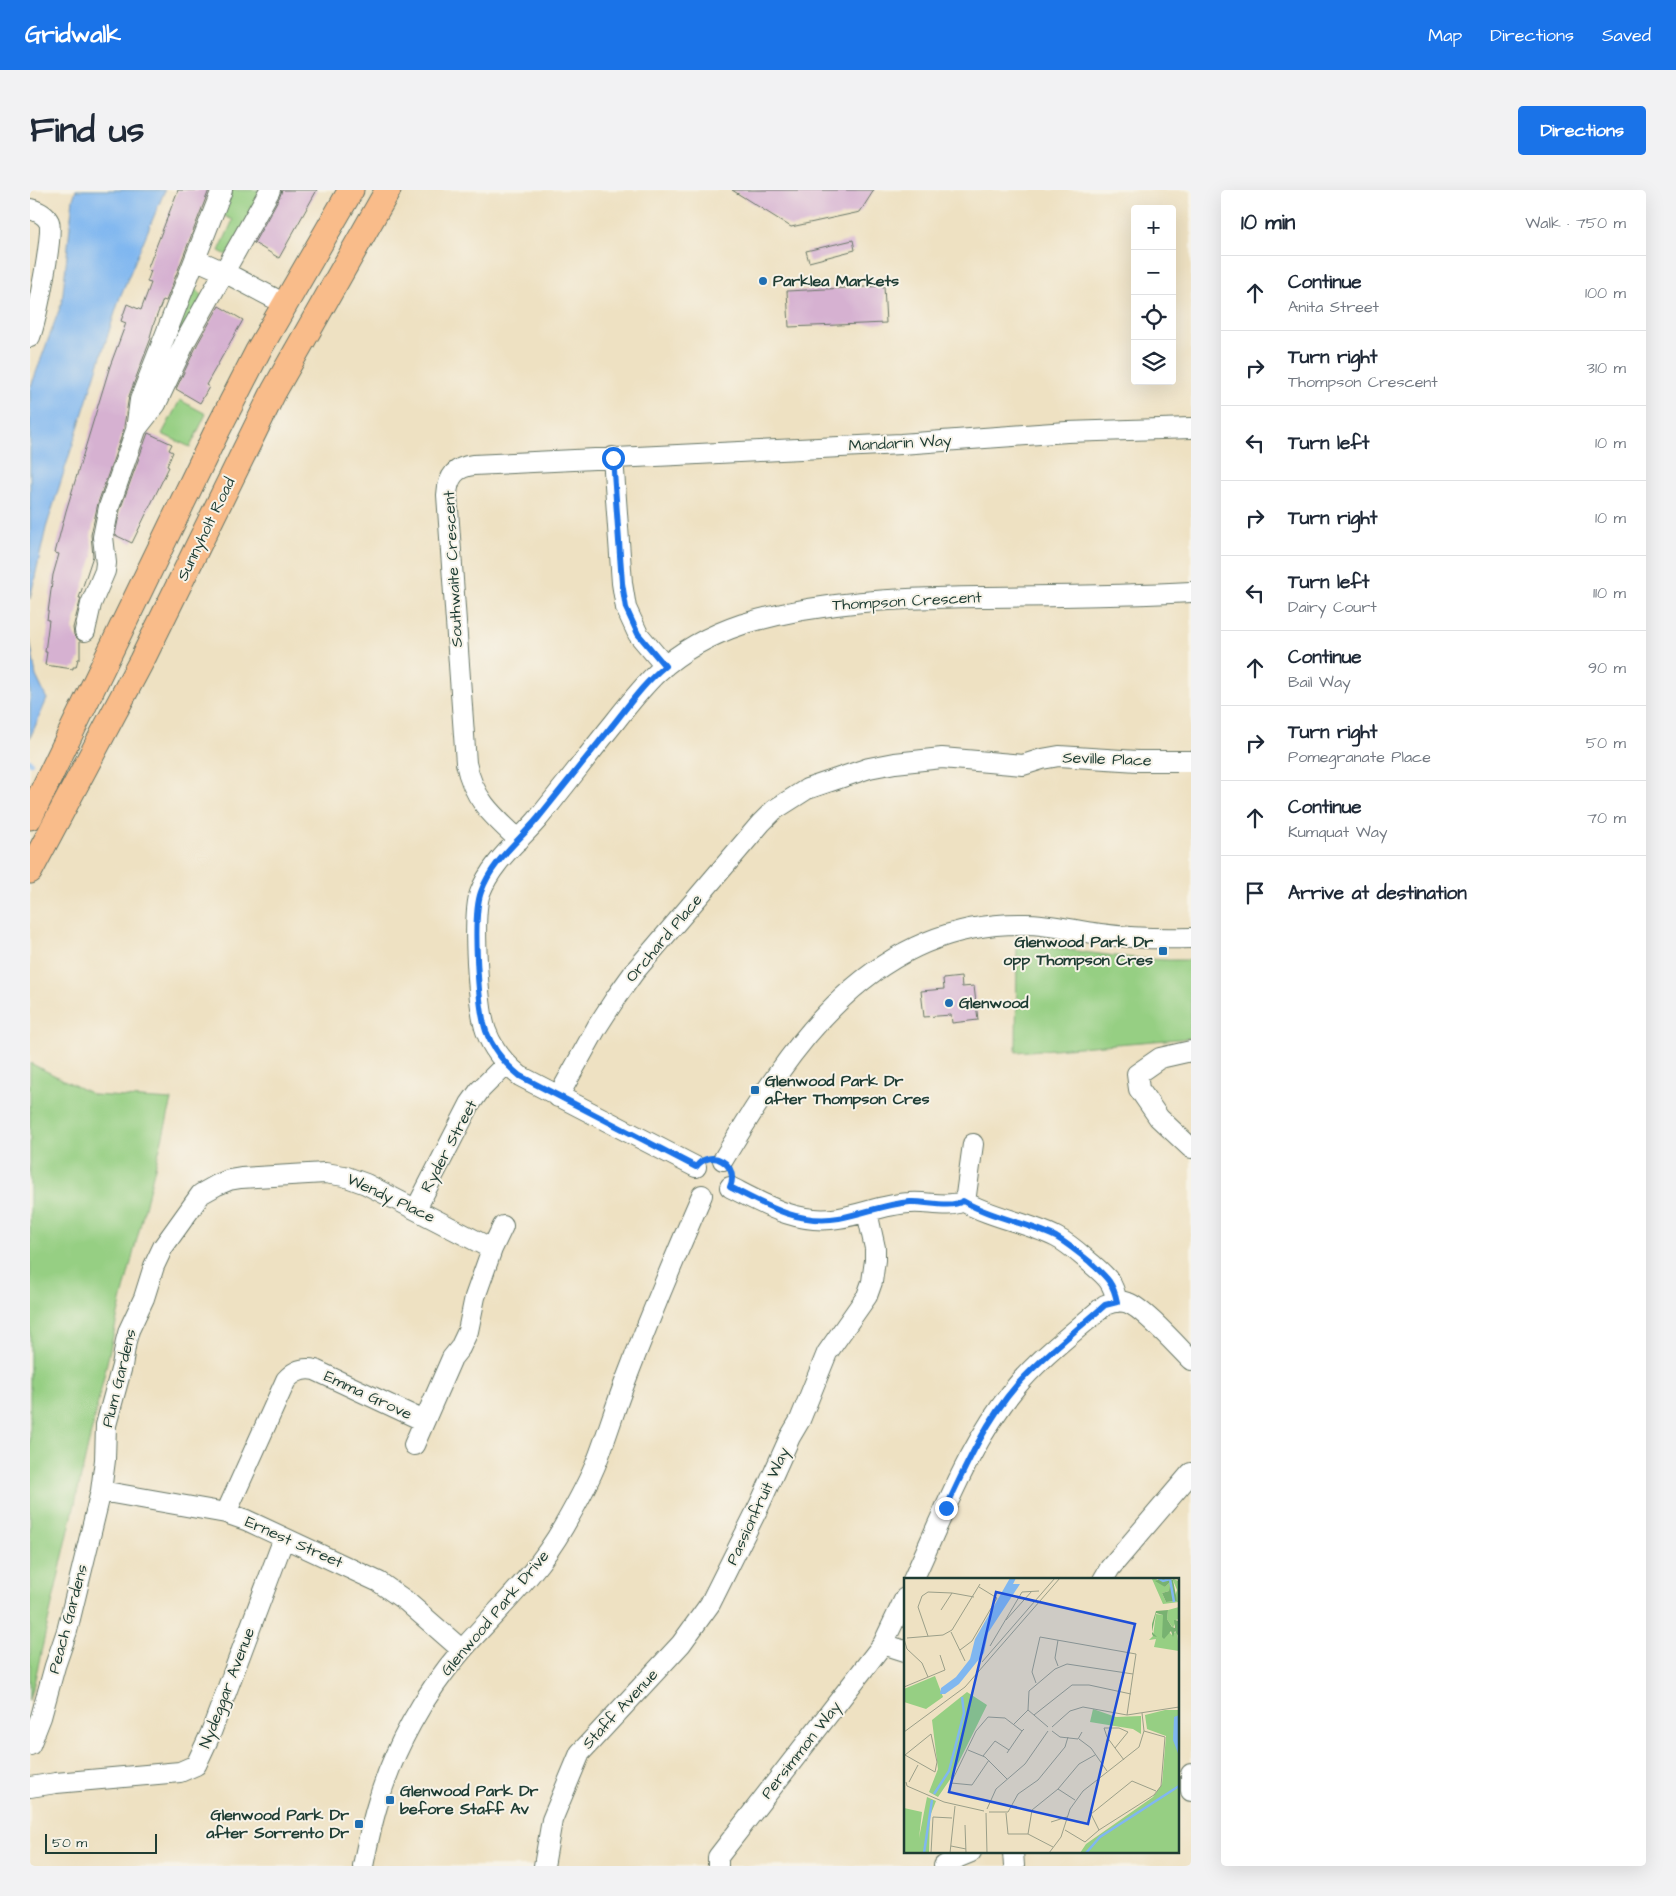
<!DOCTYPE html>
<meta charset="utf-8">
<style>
:root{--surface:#fff;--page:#f2f2f3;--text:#1f2937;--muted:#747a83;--line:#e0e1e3;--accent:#1a73e8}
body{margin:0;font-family:"Architects Daughter",sans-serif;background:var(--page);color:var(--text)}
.controls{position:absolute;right:15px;top:15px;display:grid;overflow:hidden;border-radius:5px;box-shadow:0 5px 20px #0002}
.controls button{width:45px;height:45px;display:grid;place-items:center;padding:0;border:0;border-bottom:1px solid var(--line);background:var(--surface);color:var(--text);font:25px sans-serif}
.scale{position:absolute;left:15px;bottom:12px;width:112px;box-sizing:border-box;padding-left:5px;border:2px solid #1f3d34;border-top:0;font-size:14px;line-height:18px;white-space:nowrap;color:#1f3d34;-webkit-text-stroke:4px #f7f3e8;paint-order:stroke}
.stop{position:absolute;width:15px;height:15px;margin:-11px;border:4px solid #1a73e8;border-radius:50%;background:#fff}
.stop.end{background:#1a73e8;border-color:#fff;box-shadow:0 1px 5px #0008}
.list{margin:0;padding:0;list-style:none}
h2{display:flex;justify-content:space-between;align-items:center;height:65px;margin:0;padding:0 20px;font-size:21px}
h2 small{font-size:16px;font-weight:400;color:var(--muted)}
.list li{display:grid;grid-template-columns:32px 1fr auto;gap:15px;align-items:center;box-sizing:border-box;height:75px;padding:0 20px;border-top:1px solid var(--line)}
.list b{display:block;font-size:19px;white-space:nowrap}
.list p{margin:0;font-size:16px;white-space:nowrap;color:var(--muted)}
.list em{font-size:16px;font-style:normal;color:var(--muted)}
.icon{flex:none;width:28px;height:28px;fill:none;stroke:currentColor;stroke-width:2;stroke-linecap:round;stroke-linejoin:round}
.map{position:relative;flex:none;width:1161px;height:1676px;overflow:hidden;border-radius:5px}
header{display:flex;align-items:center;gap:30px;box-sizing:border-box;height:70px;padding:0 25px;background:var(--accent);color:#fff}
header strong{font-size:24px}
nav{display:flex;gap:28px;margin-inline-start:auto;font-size:18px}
.intro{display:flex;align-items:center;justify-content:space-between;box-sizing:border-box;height:120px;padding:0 30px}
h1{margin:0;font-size:35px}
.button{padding:12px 22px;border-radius:5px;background:var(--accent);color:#fff;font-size:18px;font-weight:700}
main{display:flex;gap:30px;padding:0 30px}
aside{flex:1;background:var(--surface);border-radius:5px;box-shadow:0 5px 20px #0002}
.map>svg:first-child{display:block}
.green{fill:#96cf83;stroke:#5a865c}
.water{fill:#80b7f0;stroke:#507a92}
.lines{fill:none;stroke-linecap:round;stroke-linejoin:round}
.stream{stroke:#80b7f0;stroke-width:4.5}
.building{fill:#d6b1d1}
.minor-casing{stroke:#677666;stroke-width:22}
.major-casing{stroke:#677666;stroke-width:27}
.minor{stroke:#fff;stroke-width:20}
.major{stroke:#f9bc8a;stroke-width:25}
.route{stroke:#1a73e8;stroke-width:6}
.poi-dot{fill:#1f6fb2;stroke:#f7f3e8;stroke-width:2}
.labels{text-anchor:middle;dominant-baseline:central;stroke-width:4;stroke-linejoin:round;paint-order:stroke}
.poi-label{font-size:16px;font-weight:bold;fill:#1f3d34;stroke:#f7f3e8;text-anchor:start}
.street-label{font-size:16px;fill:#1f3d34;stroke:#f7f3e8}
.inset-river{fill:none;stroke:#80b7f0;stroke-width:2.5}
.inset-road{fill:none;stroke:#9b9f89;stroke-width:1}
.view{fill:#1d4ed8;fill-opacity:0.15;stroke:#1d4ed8;stroke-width:2.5}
.inset-edge{fill:none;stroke:#1f3d34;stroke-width:2.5}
</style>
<header>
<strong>Gridwalk</strong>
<nav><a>Map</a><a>Directions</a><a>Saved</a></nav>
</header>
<div class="intro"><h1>Find us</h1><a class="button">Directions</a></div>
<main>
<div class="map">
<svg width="1161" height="1676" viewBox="0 0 1161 1676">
<rect width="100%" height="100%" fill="#f7f3e8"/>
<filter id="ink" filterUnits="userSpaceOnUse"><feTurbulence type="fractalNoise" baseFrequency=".02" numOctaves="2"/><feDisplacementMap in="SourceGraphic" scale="10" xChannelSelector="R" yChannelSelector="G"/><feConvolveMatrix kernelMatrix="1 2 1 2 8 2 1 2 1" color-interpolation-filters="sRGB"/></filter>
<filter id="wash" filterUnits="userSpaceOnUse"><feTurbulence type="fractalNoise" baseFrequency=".0096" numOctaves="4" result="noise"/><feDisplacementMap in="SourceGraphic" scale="20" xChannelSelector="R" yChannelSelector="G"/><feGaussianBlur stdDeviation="1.12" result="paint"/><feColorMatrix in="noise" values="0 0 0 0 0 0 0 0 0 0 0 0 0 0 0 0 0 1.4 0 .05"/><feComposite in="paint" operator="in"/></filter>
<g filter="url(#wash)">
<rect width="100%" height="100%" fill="#eee1c2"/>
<path class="green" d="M198 0H234L197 65 189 61 203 30 188 23Z
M165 98 173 106 142 163 131 168 159 99Z
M150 210 176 224 160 257 132 244Z
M987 754C1045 759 1103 772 1161 770V848L986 862Z
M0 873 64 905 142 910 89 1120 0 1511Z"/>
<path class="water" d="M46 0H135L90 107 16 338 0 409V199L32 112 43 9Z
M0 450 6 486 17 509 0 548Z"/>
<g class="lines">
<path class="stream" d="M0 571 1 573"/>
</g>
<g id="blocks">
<path class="building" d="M148 0H179L136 111 133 110 124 133 120 147 121 148 99 206 93 242 68 313 61 345 63 366 49 408H51L43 438 44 445 50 451V469H48L46 477H43V479L15 475 17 462H15L19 430H17L23 385 29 364 25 363 36 321 80 176 96 133 91 131 97 114 111 120 121 93 117 92 121 81 117 80Z
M252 0H287L249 68 224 53 250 6Z
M702 0H844L830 22 761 37Z
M823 50 825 60 779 72 776 61Z
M854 96 856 133 759 137 757 101Z
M189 116 213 130 176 195 179 197 170 213 146 199 168 153Z
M118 243 142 254 139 260 143 262 137 276 139 277 102 353 85 345 90 320Z
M931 787 932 797 944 796 948 830 922 833 921 825 894 827 891 801 914 799 913 789Z"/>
</g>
</g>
<g filter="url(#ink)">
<use href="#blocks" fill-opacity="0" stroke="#677666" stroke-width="1"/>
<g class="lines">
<defs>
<path id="minor" d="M0 19C8 21 15 24 19 32 24 44 6 131 0 147
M165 69 194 82 255 114
M107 238 126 214 157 148 240 0
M583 267 592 393 596 418 608 444 635 476
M55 441 61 414 75 381 76 373 73 347 79 317 106 240 110 210 192 0
M489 650C463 626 443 609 436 573L417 305C418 287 426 277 443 275L871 254 1037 242 1161 238
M1161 861 1130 868 1107 884 1109 899 1129 928 1161 958
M528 907 567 837 587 806 605 781 731 633 744 620 777 599 839 578 865 573 912 568 993 575 1012 569 1029 566 1108 571H1161
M693 970C762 854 843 731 995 734 1021 734 1045 741 1070 744 1100 748 1131 749 1161 748
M666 977 490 886C475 874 463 860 456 841 448 818 442 726 450 703 461 673 487 653 507 630 533 598 558 565 584 533 598 515 612 497 628 482 652 460 683 444 713 434 790 411 870 408 949 407 1020 406 1090 406 1161 402
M700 997C735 1015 768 1035 809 1028 833 1024 855 1014 880 1013 896 1011 919 1019 933 1011L936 1005 943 954
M933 1011C962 1028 996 1032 1026 1047 1040 1054 1051 1065 1063 1075 1077 1087 1083 1092 1087 1112
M386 1019 440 914 450 900 476 874
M384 1255 422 1168 430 1158 438 1141 445 1107 462 1059
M71 1301 196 1323 216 1330 349 1392 376 1411 432 1460
M196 1323 256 1190C264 1181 273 1177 285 1180L394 1231
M883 1390C913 1325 939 1254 985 1198 1008 1169 1047 1140 1075 1115 1082 1112 1090 1110 1098 1113 1113 1118 1148 1157 1161 1170
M1073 1390 1080 1378 1161 1283
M853 1454 875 1461
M0 1555 11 1527 25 1476 37 1441 71 1301 75 1270 76 1235 92 1176 96 1151 99 1140 114 1108 124 1076 133 1057 171 1004 187 995 199 990 211 988 295 983 314 986 336 994 462 1059 473 1036
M1161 1584V1601
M0 1597 26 1593 150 1582 166 1575 180 1545 254 1348
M983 1662 984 1676
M333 1676C337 1656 341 1636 347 1616 363 1559 394 1504 432 1460 469 1418 506 1385 534 1336 546 1315 558 1294 567 1271 577 1245 585 1218 595 1192 619 1129 645 1067 672 1005
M514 1676 522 1630 550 1563 651 1454 680 1414 729 1316 760 1247 770 1230 797 1163 837 1106 842 1092 845 1070V1058L837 1022
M688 1676V1667L853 1454 875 1408
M914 1676 929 1667 941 1662"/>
<path id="major" d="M0 627 186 243 228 161 321 0
M0 681 112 470 244 201 358 0"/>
</defs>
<use href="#minor" class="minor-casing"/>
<use href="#major" class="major-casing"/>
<use href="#minor" class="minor"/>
<use href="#major" class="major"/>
</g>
</g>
<g class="lines" filter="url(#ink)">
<path class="route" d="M583 268 592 393 596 418 608 444 635 476C614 493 599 515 582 536 558 566 533 597 508 628 488 652 462 671 451 702 442 726 448 817 456 841 463 860 475 874 490 886L666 977C680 957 710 974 700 997 735 1015 768 1035 809 1028 833 1024 855 1014 880 1012 896 1011 919 1019 933 1011 962 1028 996 1032 1026 1047 1038 1054 1049 1063 1060 1072 1075 1086 1083 1091 1087 1112L1075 1115C1046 1141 1013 1166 987 1195 957 1229 935 1277 916 1318"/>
</g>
<g class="poi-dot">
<circle cx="733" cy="91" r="5"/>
<rect x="1128" y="756" width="10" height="10" rx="2.5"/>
<circle cx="919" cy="813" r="5"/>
<rect x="720" y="895" width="10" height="10" rx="2.5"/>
<rect x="355" y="1605" width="10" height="10" rx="2.5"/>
<rect x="324" y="1629" width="10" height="10" rx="2.5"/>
</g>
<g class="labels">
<g class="poi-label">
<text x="743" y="91">Parklea Markets</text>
<text x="1123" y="752" text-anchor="end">Glenwood Park Dr<tspan x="1123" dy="18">opp Thompson Cres</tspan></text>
<text x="929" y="813">Glenwood</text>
<text x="735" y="891">Glenwood Park Dr<tspan x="735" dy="18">after Thompson Cres</tspan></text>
<text x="370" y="1601">Glenwood Park Dr<tspan x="370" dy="18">before Staff Av</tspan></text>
<text x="319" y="1625" text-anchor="end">Glenwood Park Dr<tspan x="319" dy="18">after Sorrento Dr</tspan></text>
</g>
<g class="street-label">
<text transform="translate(870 253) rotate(-3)">Mandarin Way</text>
<text transform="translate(176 339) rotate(-64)">Sunnyholt Road</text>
<text transform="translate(423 379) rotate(-93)">Southwaite Crescent</text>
<text transform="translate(877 411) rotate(-3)">Thompson Crescent</text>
<text transform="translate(1077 569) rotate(2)">Seville Place</text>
<text transform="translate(634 748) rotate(-50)">Orchard Place</text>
<text transform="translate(419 956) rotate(-62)">Ryder Street</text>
<text transform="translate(361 1008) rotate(25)">Wendy Place</text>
<text transform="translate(89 1188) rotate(-76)">Plum Gardens</text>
<text transform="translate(338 1205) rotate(25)">Emma Grove</text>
<text transform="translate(728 1316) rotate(-65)">Passionfruit Way</text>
<text transform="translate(264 1352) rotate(24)">Ernest Street</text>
<text transform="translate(465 1423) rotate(-50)">Glenwood Park Drive</text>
<text transform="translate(38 1429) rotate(-75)">Peach Gardens</text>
<text transform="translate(197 1498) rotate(-69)">Nydeggar Avenue</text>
<text transform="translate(590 1519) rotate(-47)">Staff Avenue</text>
<text transform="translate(771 1560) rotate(-52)">Persimmon Way</text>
</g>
</g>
<g transform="translate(874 1388)">
<rect width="275" height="275" fill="#eee1c2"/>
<path d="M251 0 261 9 266 4 265 13 258 15 262 24 273 23 271 18 273 12 268 0 274 3 275 24 259 26 248 1ZM275 29V43L273 41 269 50 263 41 264 32ZM252 36 259 37V60L265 54 268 57 273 53 275 73 250 69 252 61 245 62 249 58ZM31 98 39 119 22 131 0 124V111ZM63 114 83 127 47 200 34 219 25 214 34 191 28 142ZM189 131 212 139 237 138V156L229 151 186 144ZM261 132H275V275H176L182 266 249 219 258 206 262 158 243 151 241 137ZM23 219 32 223 26 238 25 275H0V230L18 234 15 260Z" fill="#96cf83"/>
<path d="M260 0 269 2 273 23 262 24 258 15 265 13 266 4 261 9 251 3ZM264 32 263 41 268 49 271 50 270 42 275 43V59L271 53 269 59 267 53 260 61 258 59 259 37 252 35 248 54 253 59 249 58 248 56V46L252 33Z" fill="#78b271"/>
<path d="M106 0H112L109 6H116L84 55 80 75 55 106 41 116H36L37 110 52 99 66 81 71 61ZM275 137V178L269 162 270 139Z" fill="#80b7f0"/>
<path class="inset-river" d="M254 0 259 3 266 1 270 24M30 216 45 193 60 135 58 119M20 275 28 222M182 275 196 259 275 208"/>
<path class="inset-road" d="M37 32 48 15 70 19M102 42 128 13M47 54 61 83M24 58 14 29 18 18 24 14 48 15M3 60 39 57 48 52 76 6M0 61 3 71 18 85 24 99M154 62 151 80 154 88M86 68 118 14 135 13M56 72 68 63 93 20 75 9M78 84 151 0M132 105 128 94 136 59 232 76 229 96M0 109 41 92 36 77M130 137 168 107H185L227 116M110 146 124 132M144 149 124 132 125 113 151 91 163 86 229 96 223 137M148 149 166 133 179 129 223 137 275 129M148 153 156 159 174 161 178 154M0 154 61 109 156 0M27 156 33 184 31 194 1 177ZM175 161 187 170 203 193M211 170 224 154 215 150H200L203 159 211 170 220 182M64 172 81 179 103 201M103 175 118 153M79 178 91 163 105 172M85 182 68 207 47 205 72 153 84 139 101 140 118 153 120 151M2 204 3 208 40 224 80 233M5 204 14 187M154 211 171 222M83 231 92 211 121 186 144 153M85 234H104L114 216 134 202 161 169 164 159M82 235 83 275M102 235 104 256H124L149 269M147 244 163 239M61 247 62 275M161 252 181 264M195 252 250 217 257 208 261 159 240 153M195 252 187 236 228 203 252 213M124 256 128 232 154 211 175 186 191 177M181 264 195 252M47 268 62 271M27 275 29 239 48 240M46 275 51 228M145 275 157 259 166 231 179 213 235 169 240 153 238 135"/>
<path class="view" d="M92 14 231 46 184 246 45 214Z"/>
<rect width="275" height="275" class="inset-edge"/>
</g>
</svg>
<div class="controls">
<button>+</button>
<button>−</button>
<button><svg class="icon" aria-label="locate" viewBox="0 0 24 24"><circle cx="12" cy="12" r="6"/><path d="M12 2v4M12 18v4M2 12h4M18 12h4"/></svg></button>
<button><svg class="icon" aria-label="layers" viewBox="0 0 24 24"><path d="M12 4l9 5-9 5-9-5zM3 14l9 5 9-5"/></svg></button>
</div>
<div class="scale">50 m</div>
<div class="stop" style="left:583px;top:268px"></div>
<div class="stop end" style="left:916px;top:1318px"></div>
</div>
<aside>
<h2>10 min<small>Walk · 750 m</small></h2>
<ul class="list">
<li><svg class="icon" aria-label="ahead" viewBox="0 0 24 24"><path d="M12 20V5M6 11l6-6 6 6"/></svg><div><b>Continue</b><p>Anita Street</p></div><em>100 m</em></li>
<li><svg class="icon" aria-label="right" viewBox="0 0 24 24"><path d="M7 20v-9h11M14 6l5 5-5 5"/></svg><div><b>Turn right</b><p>Thompson Crescent</p></div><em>310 m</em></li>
<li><svg class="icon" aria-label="left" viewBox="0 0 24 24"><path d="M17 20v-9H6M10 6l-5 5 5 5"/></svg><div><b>Turn left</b></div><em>10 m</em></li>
<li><svg class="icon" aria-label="right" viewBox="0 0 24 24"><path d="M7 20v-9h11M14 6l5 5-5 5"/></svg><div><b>Turn right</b></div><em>10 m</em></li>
<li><svg class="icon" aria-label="left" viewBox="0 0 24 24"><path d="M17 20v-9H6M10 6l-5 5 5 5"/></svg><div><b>Turn left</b><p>Dairy Court</p></div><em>110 m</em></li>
<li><svg class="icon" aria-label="ahead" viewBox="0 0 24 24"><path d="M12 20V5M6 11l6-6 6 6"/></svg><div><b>Continue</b><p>Bail Way</p></div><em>90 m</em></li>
<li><svg class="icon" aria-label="right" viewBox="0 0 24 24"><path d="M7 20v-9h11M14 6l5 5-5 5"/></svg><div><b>Turn right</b><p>Pomegranate Place</p></div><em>50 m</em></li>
<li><svg class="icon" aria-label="ahead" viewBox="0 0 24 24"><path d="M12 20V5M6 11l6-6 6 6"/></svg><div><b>Continue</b><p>Kumquat Way</p></div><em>70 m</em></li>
<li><svg class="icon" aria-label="arrive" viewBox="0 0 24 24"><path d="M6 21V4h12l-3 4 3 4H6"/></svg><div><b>Arrive at destination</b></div></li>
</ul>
</aside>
</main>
